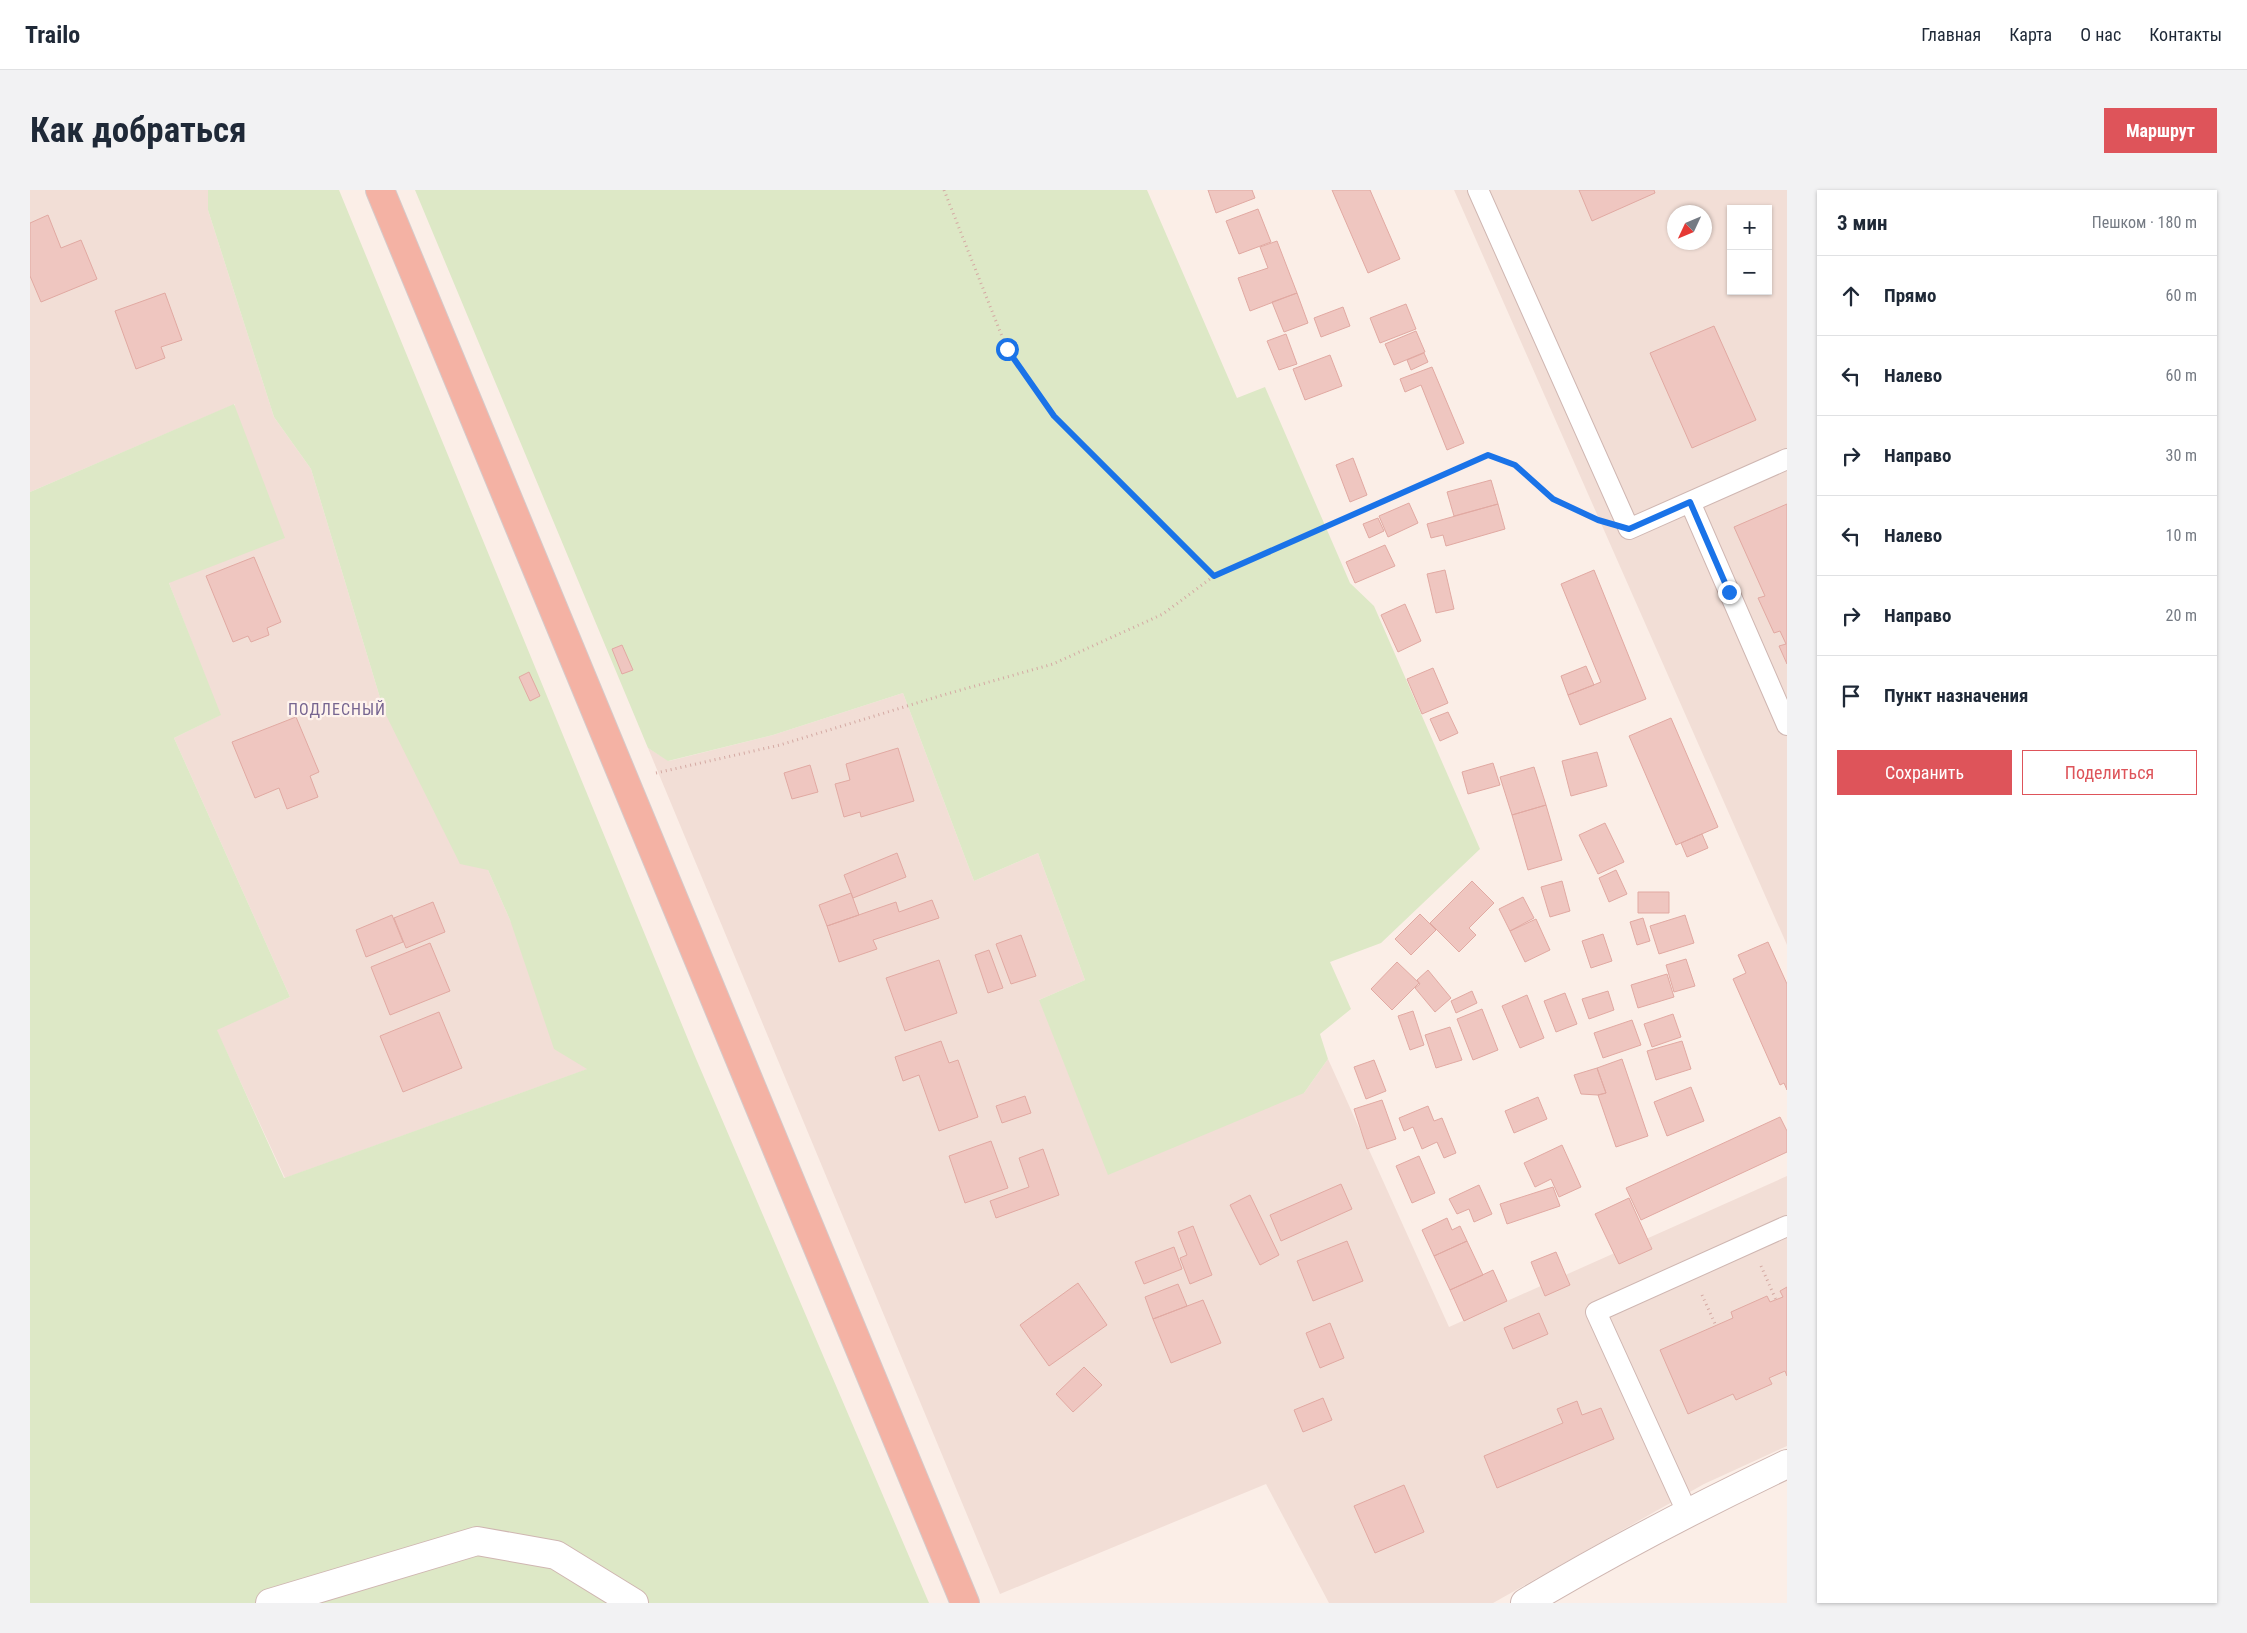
<!DOCTYPE html>
<html lang="ru">
<meta charset="utf-8">
<style>
:root{--surface:#fff;--page:#f2f2f3;--text:#1f2937;--muted:#747a83;--line:#e0e1e3;--accent:#de545a}
body{margin:0;font-family:"Roboto Condensed",sans-serif;background:var(--page);color:var(--text)}
.controls{position:absolute;right:15px;top:15px;display:grid;overflow:hidden;border-radius:0px;box-shadow:0 1px 4px #0004}
.controls button{width:45px;height:45px;display:grid;place-items:center;padding:0;border:0;border-bottom:1px solid var(--line);background:var(--surface);color:var(--text);font:25px sans-serif}
.compass{position:absolute;left:1637px;top:15px;width:45px;height:45px;border-radius:50%;background:var(--surface);box-shadow:0 1px 4px #0004;rotate:226deg}
.stop{position:absolute;width:15px;height:15px;margin:-11px;border:4px solid #1a73e8;border-radius:50%;background:#fff}
.stop.end{background:#1a73e8;border-color:#fff;box-shadow:0 1px 5px #0008}
.list{margin:0;padding:0;list-style:none}
h2{display:flex;justify-content:space-between;align-items:center;height:65px;margin:0;padding:0 20px;font-size:21px}
h2 small{font-size:16px;font-weight:400;color:var(--muted)}
.list li{display:grid;grid-template-columns:32px 1fr auto;gap:15px;align-items:center;box-sizing:border-box;height:80px;padding:0 20px;border-top:1px solid var(--line)}
.list b{display:block;font-size:19px;white-space:nowrap}
.list em{font-size:16px;font-style:normal;color:var(--muted)}
.actions{display:flex;gap:10px;padding:15px 20px}
.actions a{flex:1;padding:11px 0;border:1px solid var(--accent);border-radius:0px;text-align:center;font-size:18px;color:var(--accent)}
.actions .main{background:var(--accent);color:#fff}
.icon{flex:none;width:28px;height:28px;fill:none;stroke:currentColor;stroke-width:2;stroke-linecap:round;stroke-linejoin:round}
.map{position:relative;flex:none;width:1757px;height:1413px;overflow:hidden;border-radius:0px}
header{display:flex;align-items:center;gap:30px;box-sizing:border-box;height:70px;padding:0 25px;background:var(--surface);border-bottom:1px solid var(--line)}
header strong{font-size:24px}
nav{display:flex;gap:28px;margin-inline-start:auto;font-size:18px}
.intro{display:flex;align-items:center;justify-content:space-between;box-sizing:border-box;height:120px;padding:0 30px}
h1{margin:0;font-size:35px}
.button{padding:12px 22px;border-radius:0px;background:var(--accent);color:#fff;font-size:18px;font-weight:700}
main{display:flex;gap:30px;padding:0 30px}
aside{flex:1;background:var(--surface);border-radius:0px;box-shadow:0 1px 4px #0004}
.map>svg:first-child{display:block}
.residential{fill:#f2ded6;fill-rule:evenodd}
.green{fill:#dde8c6}
.building{fill:#efc6c0;stroke:#e1a9a2}
.lines{fill:none;stroke-linecap:round;stroke-linejoin:round}
.service-casing{stroke:#cfb6b1;stroke-width:22}
.minor-casing{stroke:#cfb6b1;stroke-width:30}
.trunk-casing{stroke:#d5caca;stroke-width:30}
.path{stroke:#d4a9a3;stroke-width:3;stroke-dasharray:1 4;stroke-linecap:butt}
.service{stroke:#fff;stroke-width:20}
.minor{stroke:#fff;stroke-width:28}
.trunk{stroke:#f4b2a4;stroke-width:28}
.route{stroke:#1a73e8;stroke-width:6}
.labels{text-anchor:middle;dominant-baseline:central;stroke-width:4.5;stroke-linejoin:round;paint-order:stroke}
.quarter-label{font-size:16px;letter-spacing:1px;fill:#766590;stroke:#fef3ed}
</style>
<header>
<strong>Trailo</strong>
<nav><a>Главная</a><a>Карта</a><a>О нас</a><a>Контакты</a></nav>
</header>
<div class="intro"><h1>Как добраться</h1><a class="button">Маршрут</a></div>
<main>
<div class="map">
<svg width="1757" height="1413" viewBox="0 0 1757 1413">
<rect width="100%" height="100%" fill="#fbeee7"/>
<path class="residential" d="M0 0H178V20L244 227 281 279 354 521 458 680 480 730 558 879 255 988 186 839 260 807 144 548 190 525 139 393 205 214 0 302Z
M1424 0H1757V755ZM1701 19H1738V101H1701ZM1644 22H1674V52H1644Z
M873 503 944 691 1008 663 1055 790 1009 810 1274 903 1298 869 1419 1137 1757 986V1256L1674 1294 1463 1413H1299L1236 1294 970 1404 618 558 639 571 743 545Z"/>
<path class="green" d="M178 0H309L664 864 899 1413H0V302L204 214 255 348 139 393 191 525 144 548 260 807 187 840 254 988 557 879 524 859 480 730 458 680 430 674 354 521 281 279 244 227 178 20Z
M385 0H1117L1207 208 1235 197 1320 393 1344 416 1450 659 1351 753 1300 772 1321 819 1290 844 1298 869 1274 903 1078 985 1009 810 1055 790 1008 663 944 691 873 503 743 545 638 571 618 558Z"/>
<path class="building" d="M1178 0H1222L1225 8 1186 23Z
M1302 0H1340L1370 69 1338 83Z
M1549 0H1624L1625 3 1562 31Z
M1228 19 1241 52 1209 64 1196 31Z
M18 25 31 58 51 50 67 89 11 112 0 86V33Z
M1247 51 1267 103 1220 121 1208 88 1238 78 1230 57Z
M135 103 152 150 131 157 135 168 106 179 85 121Z
M1267 103 1278 133 1254 142 1242 112Z
M1376 114 1386 139 1350 153 1340 128Z
M1313 117 1320 136 1291 147 1284 128Z
M1684 136 1726 230 1662 258 1620 163Z
M1386 141 1395 162 1364 175 1355 154Z
M1256 144 1267 174 1249 180 1237 151Z
M1394 163 1398 172 1381 180 1377 170Z
M1300 165 1312 196 1275 210 1263 179Z
M1402 177 1434 253 1417 260 1391 195 1375 202 1370 189Z
M1323 268 1337 305 1320 312 1306 275Z
M1461 290 1468 314 1424 326 1417 302Z
M1379 313 1388 333 1358 347 1349 326Z
M1468 314 1475 339 1416 356 1413 345 1401 348 1397 334Z
M1757 314V474L1749 456 1756 454 1750 441 1744 443 1728 408 1735 406 1704 337Z
M1348 328 1354 341 1339 348 1333 334Z
M1355 355 1365 376 1325 393 1316 372Z
M224 367 251 432 237 438 239 445 221 452 218 446 203 452 176 386Z
M1415 380 1424 419 1406 423 1397 384Z
M1564 380 1616 509 1550 535 1538 505 1571 492 1531 394Z
M1375 414 1391 451 1368 462 1351 425Z
M592 455 603 480 592 484 582 459Z
M1556 476 1564 495 1538 505 1531 486Z
M1403 478 1418 513 1392 524 1377 489Z
M499 482 510 506 500 511 489 487Z
M1418 522 1428 543 1410 551 1400 529Z
M266 527 289 582 280 586 288 607 257 619 249 598 225 608 202 552Z
M1641 528 1688 637 1646 655 1599 546Z
M868 558 884 611 831 627 830 622 814 627 805 594 820 590 816 574Z
M1567 562 1577 596 1541 606 1532 571Z
M1463 573 1470 595 1438 604 1432 582Z
M780 575 788 602 762 609 754 583Z
M1504 577 1516 615 1482 625 1470 587Z
M1516 615 1532 670 1498 680 1482 625Z
M1575 633 1594 672 1568 684 1549 645Z
M1672 644 1678 658 1657 667 1651 653Z
M867 663 876 687 823 708 814 685Z
M1586 680 1597 704 1579 712 1569 688Z
M1442 691 1464 713 1439 738 1446 745 1429 762 1400 733Z
M1532 691 1540 721 1520 727 1511 697Z
M1608 702H1639V723H1608Z
M821 703 829 725 797 736 789 715Z
M1493 707 1504 728 1480 741 1469 719Z
M902 710 909 728 843 750 847 759 809 772 797 736 866 712 869 722Z
M403 712 415 742 376 758 364 728Z
M1390 724 1406 740 1381 765 1365 749Z
M362 725 373 752 336 767 326 740Z
M1655 725 1664 753 1629 764 1620 736Z
M1613 728 1620 751 1607 755 1600 732Z
M1506 729 1520 760 1495 772 1480 741Z
M1573 744 1582 771 1561 778 1552 751Z
M991 745 1006 786 981 794 966 754Z
M1738 752 1757 794V900L1754 893 1750 895 1703 789 1716 783 1708 765Z
M400 753 420 801 360 825 341 777Z
M959 760 973 798 958 803 945 765Z
M1656 769 1665 796 1644 802 1636 775Z
M909 770 927 823 875 841 856 788Z
M1367 772 1389 793 1362 820 1341 799Z
M1398 780 1421 808 1405 822 1385 798 1390 794 1387 790Z
M1637 784 1644 807 1608 818 1601 795Z
M1442 801 1447 813 1426 823 1421 811Z
M1578 801 1584 820 1559 829 1552 809Z
M1535 803 1547 834 1526 842 1514 811Z
M1497 805 1514 848 1490 858 1472 816Z
M1452 819 1468 860 1443 870 1427 829Z
M1383 821 1394 855 1380 860 1368 826Z
M409 822 432 878 373 902 350 846Z
M1643 824 1651 847 1622 857 1614 834Z
M1602 830 1611 855 1573 868 1564 843Z
M1420 837 1432 870 1406 878 1395 845Z
M911 851 919 873 928 870 948 927 909 941 889 885 873 891 865 867Z
M1652 851 1661 879 1626 890 1617 861Z
M1592 869 1618 946 1586 957 1568 905 1576 903 1567 878Z
M1344 870 1356 901 1336 909 1324 877Z
M1567 878 1576 903 1568 905 1551 904 1544 885Z
M1661 897 1674 931 1637 946 1624 912Z
M995 906 1001 923 972 933 966 916Z
M1508 907 1517 929 1484 943 1475 921Z
M1352 910 1366 949 1337 959 1324 919Z
M1398 916 1404 931 1412 928 1426 963 1414 968 1407 952 1392 959 1383 937 1374 941 1369 928Z
M1750 927 1757 941V962L1611 1030 1596 998Z
M961 951 978 998 935 1013 919 966Z
M1532 955 1551 997 1529 1007 1521 989 1505 997 1494 973Z
M1013 959 1029 1005 966 1028 960 1011 999 997 989 968Z
M1389 966 1405 1003 1382 1013 1366 976Z
M1311 994 1322 1019 1251 1051 1240 1025Z
M1449 995 1462 1024 1444 1032 1439 1019 1427 1024 1419 1009Z
M1523 997 1530 1016 1477 1034 1470 1014Z
M1220 1005 1249 1065 1230 1075 1200 1015Z
M1599 1008 1622 1059 1589 1074 1565 1024Z
M1417 1028 1422 1040 1430 1036 1437 1051 1404 1066 1392 1040Z
M1163 1036 1182 1085 1160 1094 1150 1068 1157 1065 1148 1042Z
M1317 1051 1333 1091 1283 1111 1267 1071Z
M1437 1051 1453 1085 1420 1100 1404 1066Z
M1144 1057 1152 1079 1114 1094 1105 1072Z
M1526 1062 1540 1095 1515 1106 1501 1072Z
M1463 1080 1477 1111 1434 1131 1420 1100Z
M1048 1093 1077 1135 1019 1176 990 1135Z
M1148 1094 1157 1116 1123 1129 1115 1107Z
M1757 1097V1186L1755 1181 1739 1188 1742 1194 1706 1210 1703 1204 1658 1224 1630 1160 1703 1128 1701 1122 1737 1106 1740 1112 1753 1107 1750 1101Z
M1173 1110 1191 1153 1141 1173 1123 1129Z
M1509 1123 1518 1144 1483 1159 1474 1138Z
M1300 1133 1314 1168 1290 1178 1276 1143Z
M1054 1177 1072 1195 1043 1222 1026 1204Z
M1293 1208 1302 1230 1273 1242 1264 1220Z
M1547 1211 1552 1225 1571 1218 1584 1249 1467 1298 1454 1266 1533 1233 1527 1219Z
M1374 1295 1394 1342 1345 1363 1324 1316Z"/>
<g class="lines">
<defs>
<path id="service" d="M1448 0 1599 339 1757 269
M1660 312 1757 535
M1657 1322 1566 1122 1757 1036"/>
<path id="minor" d="M240 1413 447 1351 526 1365 604 1413
M1495 1413C1580 1362 1667 1317 1757 1274"/>
<path id="trunk" d="M350 0 935 1413"/>
</defs>
<use href="#service" class="service-casing"/>
<use href="#minor" class="minor-casing"/>
<use href="#trunk" class="trunk-casing"/>
<path class="path" d="M914 0 977 159 1024 226 1184 386
M626 583 750 555 913 505 1023 474 1133 424 1184 386 1458 265 1485 275 1523 309 1564 329
M1731 1076 1746 1110
M1672 1105 1686 1136"/>
<use href="#service" class="service"/>
<use href="#minor" class="minor"/>
<use href="#trunk" class="trunk"/>
</g>
<g class="lines">
<path class="route" d="M977 159 1024 226 1184 386 1458 265 1485 275 1523 309 1568 330 1599 339 1660 312 1699 402"/>
</g>
<g class="labels">
<g class="quarter-label">
<text x="307" y="519">ПОДЛЕСНЫЙ</text>
</g>
</g>
</svg>
<div class="controls">
<button>+</button>
<button>−</button>
</div>
<svg class="compass" viewBox="-18 -18 36 36"><path d="M0-13l5 13h-10z" fill="#e53935"/><path d="M0 13l5-13h-10z" fill="#747a83"/></svg>
<div class="stop" style="left:977px;top:159px"></div>
<div class="stop end" style="left:1699px;top:402px"></div>
</div>
<aside>
<h2>3 мин<small>Пешком · 180 m</small></h2>
<ul class="list">
<li><svg class="icon" aria-label="ahead" viewBox="0 0 24 24"><path d="M12 20V5M6 11l6-6 6 6"/></svg><div><b>Прямо</b></div><em>60 m</em></li>
<li><svg class="icon" aria-label="left" viewBox="0 0 24 24"><path d="M17 20v-9H6M10 6l-5 5 5 5"/></svg><div><b>Налево</b></div><em>60 m</em></li>
<li><svg class="icon" aria-label="right" viewBox="0 0 24 24"><path d="M7 20v-9h11M14 6l5 5-5 5"/></svg><div><b>Направо</b></div><em>30 m</em></li>
<li><svg class="icon" aria-label="left" viewBox="0 0 24 24"><path d="M17 20v-9H6M10 6l-5 5 5 5"/></svg><div><b>Налево</b></div><em>10 m</em></li>
<li><svg class="icon" aria-label="right" viewBox="0 0 24 24"><path d="M7 20v-9h11M14 6l5 5-5 5"/></svg><div><b>Направо</b></div><em>20 m</em></li>
<li><svg class="icon" aria-label="arrive" viewBox="0 0 24 24"><path d="M6 21V4h12l-3 4 3 4H6"/></svg><div><b>Пункт назначения</b></div></li>
</ul>
<div class="actions"><a class="main">Сохранить</a><a>Поделиться</a></div>
</aside>
</main>
